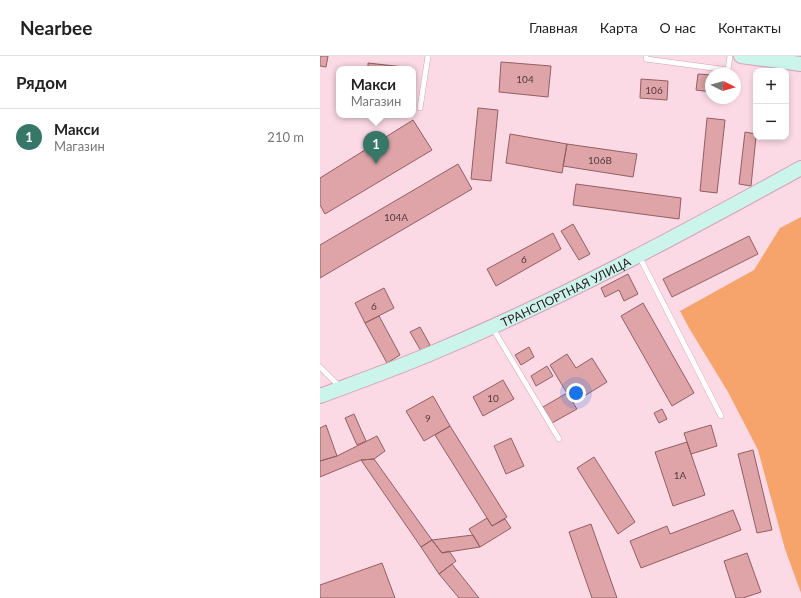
<!DOCTYPE html>
<html lang="ru">
<meta charset="utf-8">
<style>
:root{--surface:#fff;--page:#f2f2f2;--text:#222;--muted:#767676;--line:#e0e0e0;--accent:#367767}
body{margin:0;font-family:Lato,sans-serif;background:var(--page);color:var(--text)}
.controls{position:absolute;right:12px;top:12px;display:grid;overflow:hidden;border-radius:8px;box-shadow:0 2px 6px #0003}
.controls button{width:36px;height:36px;display:grid;place-items:center;padding:0;border:0;border-bottom:1px solid var(--line);background:var(--surface);color:var(--text);font:20px sans-serif}
.compass{position:absolute;left:385px;top:12px;width:36px;height:36px;border-radius:50%;background:var(--surface);box-shadow:0 2px 6px #0003;rotate:95deg}
.you{position:absolute;left:256px;top:337px;width:14px;height:14px;margin:-10px;border:3px solid #fff;border-radius:50%;background:#1a73e8;box-shadow:0 0 0 6px #1a73e833}
.badge{display:grid;place-items:center;width:26px;height:26px;border-radius:50%;background:var(--accent);color:#fff;font-size:13px;font-weight:700}
.pin{position:absolute;translate:-50% -33px;filter:drop-shadow(0 1px 2px #0008)}
.pin::after{content:'';position:absolute;top:21px;width:14px;height:12px;background:inherit;clip-path:polygon(0 0,100% 0,50% 100%)}
.popup{position:absolute;left:16px;top:10px;width:80px;height:52px;box-sizing:border-box;display:grid;place-content:center;border-radius:8px;background:var(--surface);filter:drop-shadow(0 1px 3px #0005);font-size:13px;white-space:nowrap;color:var(--muted)}
.popup b{font-size:15px;color:var(--text)}
.popup::after{content:'';position:absolute;left:50%;top:100%;margin-left:-8px;border:8px solid transparent;border-top-color:var(--surface)}
.list{margin:0;padding:0;list-style:none}
h2{display:flex;justify-content:space-between;align-items:center;height:52px;margin:0;padding:0 16px;font-size:17px}
h2 small{font-size:13px;font-weight:400;color:var(--muted)}
.list li{display:grid;grid-template-columns:26px 1fr auto;gap:12px;align-items:center;box-sizing:border-box;height:56px;padding:0 16px;border-top:1px solid var(--line)}
.list b{display:block;font-size:15px;white-space:nowrap}
.list p{margin:0;font-size:13px;white-space:nowrap;color:var(--muted)}
.list em{font-size:13px;font-style:normal;color:var(--muted)}
.map{position:relative;flex:none;width:481px;height:542px;overflow:hidden}
header{display:flex;align-items:center;gap:24px;box-sizing:border-box;height:56px;padding:0 20px;background:var(--surface);border-bottom:1px solid var(--line)}
header strong{font-size:19px}
nav{display:flex;gap:22px;margin-inline-start:auto;font-size:14px}
main{display:flex}
aside{flex:1;background:var(--surface)}
.map>svg:first-child{display:block}
.green{fill:#f7a46c}
.building{fill:#dea4a8;stroke:#935f63}
.lines{fill:none;stroke-linecap:round;stroke-linejoin:round}
.service-casing{stroke:#d7a1b6;stroke-width:6}
.secondary-casing{stroke:#d7a1b6;stroke-width:16}
.service{stroke:#fff;stroke-width:5}
.secondary{stroke:#cbf5eb;stroke-width:14}
.labels{text-anchor:middle;dominant-baseline:central;stroke-width:3.5;stroke-linejoin:round;paint-order:stroke}
.number-label{font-size:10px;fill:#573a41}
.street-label{font-size:12px;fill:#2a171f;stroke:#fff}
</style>
<header>
<strong>Nearbee</strong>
<nav><a>Главная</a><a>Карта</a><a>О нас</a><a>Контакты</a></nav>
</header>
<main>
<aside>
<h2>Рядом<small></small></h2>
<ul class="list">
<li><span class="badge">1</span><div><b>Макси</b><p>Магазин</p></div><em>210 m</em></li>
</ul>
</aside>
<div class="map">
<svg width="481" height="542" viewBox="0 0 481 542">
<rect width="100%" height="100%" fill="#fbd9e5"/>
<path class="green" d="M481 161V537L465 493 438 394 408 336 369 272 360 255 434 214 460 172Z"/>
<path class="building" d="M0 0H8L6 11 0 10Z
M181 6 231 10 228 41 179 36Z
M48 7 93 12V13H48Z
M378 18 391 19V36L376 34Z
M321 23 348 25 347 44 320 42Z
M158 52 178 54 171 125 151 123Z
M387 62 405 64 397 137 380 135Z
M93 64 112 94 5 158 0 149V122Z
M425 76 436 78V81L431 130 419 128Z
M190 78 247 88 242 117 186 107Z
M247 88 317 98 313 121 243 110Z
M138 108 152 133 0 222V189Z
M256 128 361 142 359 163 253 149Z
M253 168 270 198 259 204 241 175Z
M233 177 241 193 176 230 167 213Z
M429 180 438 198 352 241 343 223Z
M308 218 318 238 304 245 299 234 285 241 281 232Z
M64 232 74 252 45 267 35 247Z
M323 247 374 337 352 350 301 260Z
M59 260 80 299 67 307 45 267Z
M100 271 110 289 101 295 90 276Z
M209 291 214 301 201 309 195 299Z
M247 298 256 312 272 302 287 326 253 347 230 309Z
M227 310 233 320 216 330 211 320Z
M183 324 194 343 163 360 153 341Z
M247 337 257 353 232 367 223 351Z
M113 340 130 370 104 385 86 355Z
M342 353 347 363 339 367 334 357Z
M34 358 46 385 37 389 25 362Z
M6 369 17 400 0 405V372Z
M391 369 397 390 371 398 364 377Z
M130 370 187 461 172 470 115 379Z
M57 380 65 395 54 403 41 404 0 421V405L17 400Z
M191 382 204 410 186 418 174 390Z
M367 386 385 439 353 450 335 396Z
M433 394 452 474 437 477 418 398Z
M274 401 315 466 298 478 257 412Z
M54 403 112 484 101 491 41 404Z
M413 454 421 474 321 512 310 485 347 470 350 478Z
M167 462 172 470 185 463 191 472 160 491 149 473Z
M271 468 297 542H272L249 476Z
M153 479 160 491 122 497 112 484Z
M112 484 122 497 129 495 136 505 119 518 101 491Z
M427 497 441 536 423 542H416L404 505Z
M62 507 75 542H0V529Z
M132 508 159 542H139L119 518Z"/>
<g class="lines">
<defs>
<path id="service" d="M326 0V3L408 14 410 0
M100 52 108 0
M319 200 401 360
M172 271 239 383
M0 311 20 331"/>
<g id="secondary">
<path d="M421 0 481 8"/>
<path id="s1" d="M0 340C40 325 80 311 119 294 243 242 363 177 481 112"/>
</g>
</defs>
<use href="#service" class="service-casing"/>
<use href="#secondary" class="secondary-casing"/>
<use href="#service" class="service"/>
<use href="#secondary" class="secondary"/>
</g>
<g class="labels">
<g class="number-label">
<text x="205" y="23">104</text>
<text x="334" y="34">106</text>
<text x="280" y="104">106В</text>
<text x="76" y="161">104А</text>
<text x="204" y="203">6</text>
<text x="54" y="250">6</text>
<text x="173" y="342">10</text>
<text x="108" y="362">9</text>
<text x="360" y="419">1А</text>
</g>
<g class="street-label">
<text stroke="none"><textPath href="#s1" startOffset="267">ТРАНСПОРТНАЯ УЛИЦА</textPath></text>
</g>
</g>
</svg>
<div class="controls">
<button>+</button>
<button>−</button>
</div>
<svg class="compass" viewBox="-18 -18 36 36"><path d="M0-13l5 13h-10z" fill="#e53935"/><path d="M0 13l5-13h-10z" fill="#767676"/></svg>
<div class="you"></div>
<div class="pin badge" style="left:56px;top:108px">1</div>
<div class="popup"><b>Макси</b>Магазин</div>
</div>
</main>
